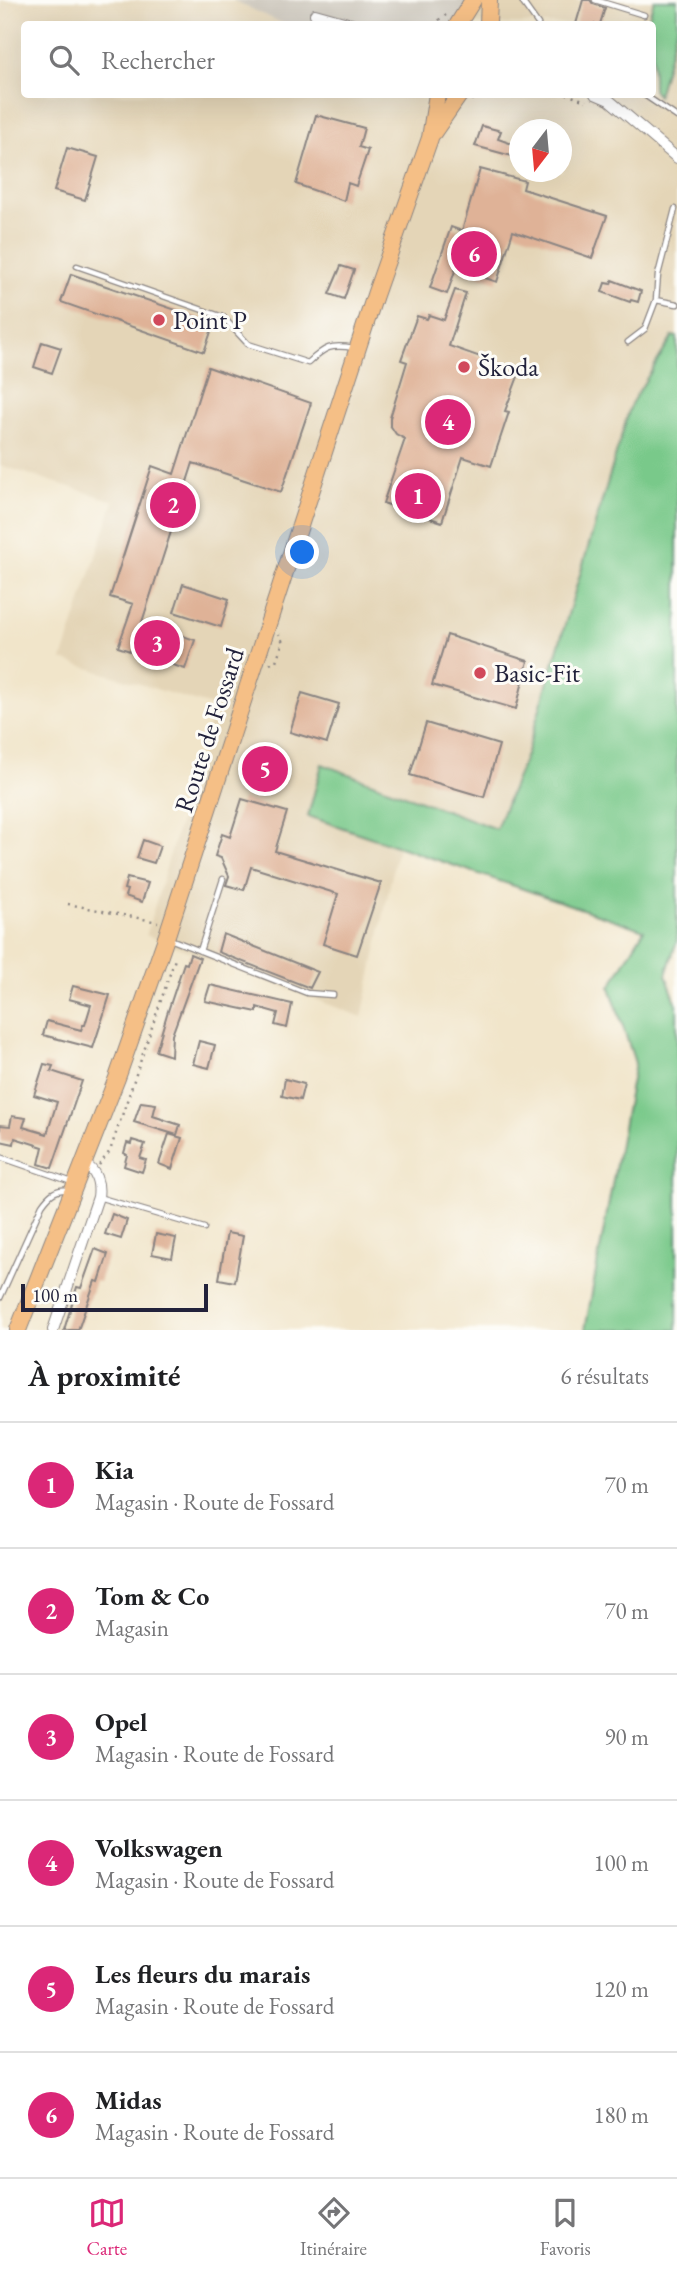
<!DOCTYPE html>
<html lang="fr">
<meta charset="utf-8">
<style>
:root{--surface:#fff;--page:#f6f6f6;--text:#202124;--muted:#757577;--line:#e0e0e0;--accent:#db2777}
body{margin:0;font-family:"EB Garamond",serif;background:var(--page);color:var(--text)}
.compass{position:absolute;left:509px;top:119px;width:63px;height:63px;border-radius:50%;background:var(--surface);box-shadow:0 7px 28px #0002;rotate:196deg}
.scale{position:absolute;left:21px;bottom:18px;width:187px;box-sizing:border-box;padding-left:7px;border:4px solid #22223b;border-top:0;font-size:19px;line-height:24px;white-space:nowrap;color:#22223b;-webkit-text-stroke:5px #fdfcf7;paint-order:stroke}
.you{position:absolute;left:303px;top:553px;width:24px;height:24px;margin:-18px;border:5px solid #fff;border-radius:50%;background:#1a73e8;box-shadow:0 0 0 10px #1a73e833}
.badge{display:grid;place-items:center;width:46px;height:46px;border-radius:50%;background:var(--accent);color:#fff;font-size:23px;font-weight:700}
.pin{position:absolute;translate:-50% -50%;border:4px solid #fff;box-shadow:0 2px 7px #0006}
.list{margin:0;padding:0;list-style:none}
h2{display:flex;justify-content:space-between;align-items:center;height:91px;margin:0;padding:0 28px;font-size:30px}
h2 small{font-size:23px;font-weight:400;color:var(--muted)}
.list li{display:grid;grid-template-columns:46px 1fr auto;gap:21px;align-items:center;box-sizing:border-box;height:126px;padding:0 28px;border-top:2px solid var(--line)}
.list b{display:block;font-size:26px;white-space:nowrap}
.list p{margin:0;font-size:23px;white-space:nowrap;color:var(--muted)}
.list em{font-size:23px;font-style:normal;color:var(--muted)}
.icon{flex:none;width:38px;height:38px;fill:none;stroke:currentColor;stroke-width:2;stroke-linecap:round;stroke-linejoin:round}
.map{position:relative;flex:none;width:677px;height:1330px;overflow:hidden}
.search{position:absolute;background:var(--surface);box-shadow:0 7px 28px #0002;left:21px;right:21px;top:21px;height:77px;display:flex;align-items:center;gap:18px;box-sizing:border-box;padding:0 24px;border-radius:7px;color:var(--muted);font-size:26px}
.sheet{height:847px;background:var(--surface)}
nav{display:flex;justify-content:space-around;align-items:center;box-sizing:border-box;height:98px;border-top:2px solid var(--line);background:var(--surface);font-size:19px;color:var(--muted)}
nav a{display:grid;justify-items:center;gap:4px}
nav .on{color:var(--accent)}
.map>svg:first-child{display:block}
.built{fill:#e4d5b7;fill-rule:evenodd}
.industrial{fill:#c9c3b8}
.green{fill:#79c98a;stroke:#4e7662;stroke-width:2}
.building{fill:#dfb297}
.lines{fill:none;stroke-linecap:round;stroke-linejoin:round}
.lane-casing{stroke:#8a8482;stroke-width:7}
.street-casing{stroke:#8a8482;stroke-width:12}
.primary-casing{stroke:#8a8482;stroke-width:18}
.path{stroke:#8a8482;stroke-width:2.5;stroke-dasharray:2 5;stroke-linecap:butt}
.lane{stroke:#fff;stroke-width:4.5}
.street{stroke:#fff;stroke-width:10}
.primary{stroke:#f5bf86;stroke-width:16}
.poi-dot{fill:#d1495b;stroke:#fdfcf7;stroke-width:2.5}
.labels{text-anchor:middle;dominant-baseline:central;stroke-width:6;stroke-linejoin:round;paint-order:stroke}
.poi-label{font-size:26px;fill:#22223b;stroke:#fdfcf7;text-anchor:start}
.street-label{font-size:26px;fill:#22223b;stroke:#fdfcf7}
</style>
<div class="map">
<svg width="677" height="1330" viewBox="0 0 677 1330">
<rect width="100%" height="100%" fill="#fdfcf7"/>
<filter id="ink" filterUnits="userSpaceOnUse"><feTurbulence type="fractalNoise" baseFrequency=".0143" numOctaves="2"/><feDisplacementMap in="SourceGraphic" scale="14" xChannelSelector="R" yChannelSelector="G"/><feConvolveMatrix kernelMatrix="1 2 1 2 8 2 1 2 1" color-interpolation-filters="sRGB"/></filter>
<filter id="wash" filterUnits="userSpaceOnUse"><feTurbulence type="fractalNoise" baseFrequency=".00686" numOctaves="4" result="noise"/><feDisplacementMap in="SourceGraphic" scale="28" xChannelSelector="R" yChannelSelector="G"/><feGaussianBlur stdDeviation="1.57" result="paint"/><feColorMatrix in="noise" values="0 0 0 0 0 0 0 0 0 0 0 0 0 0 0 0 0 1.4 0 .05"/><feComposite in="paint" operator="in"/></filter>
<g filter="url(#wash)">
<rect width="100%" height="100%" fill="#f1e5ca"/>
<path class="built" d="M0 0H232L284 24H24V94H652V24H470L477 0H677V337L673 336 631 404 526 755 496 829 322 765 308 816 398 846 362 1017 146 935 214 707 62 660 114 501 0 465ZM520 130H562V172H520Z"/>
<path class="industrial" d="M232 0H477L470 24H284Z"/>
<path class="green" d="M654 0H677V27L658 96 653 90 652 24H647Z
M673 336 677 337V940L666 975 677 1005V1330H585L635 1063 610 987 644 930 308 816 322 764 496 829 526 755 631 404Z"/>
<g id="blocks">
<path class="building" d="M583 0H590L593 4 605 8 600 24H576Z
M316 115 364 128 359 147 368 150 356 186 348 183 344 201 296 184Z
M482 126 501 131 498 139 515 145 512 156 475 146Z
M67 148 98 157 85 200 54 191Z
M480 169 525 181 523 189 607 216 592 258 513 231 497 282 456 268 447 294 430 288 451 227 462 231Z
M341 266 354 270 344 299 329 294Z
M71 274 214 323 204 352 61 302Z
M612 280 641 291 638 302 631 300 630 302 602 292 605 283 611 284Z
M455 290 466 293 449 346 520 371 505 411 509 412 491 466 463 457 442 522 383 503 405 439 396 434 390 425V418L407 362 401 360 417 316 427 319 429 315 444 320Z
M42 342 61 348 52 373 34 367Z
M208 367 311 403 281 492 193 463 142 622 195 640 185 669 118 647 133 604 110 597 152 466 174 474Z
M183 584 229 599 221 627 174 612Z
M447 635 528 661 516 709 432 685Z
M302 693 339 704 327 743 290 732Z
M426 723 499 745 484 797 410 775Z
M259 761 281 768 275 786 249 777 254 763Z
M242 799 287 812 275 851 381 883 357 955 323 944 338 894 251 867 244 890 226 885 229 876 221 858 215 856 222 834 230 837Z
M143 840 160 846 154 863 137 858Z
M127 878 148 883 142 902 125 896 127 890 124 889Z
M223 934 318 972 310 988 218 952Z
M190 954 200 958 172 1035 171 1056 156 1051 167 1014 184 963 187 964Z
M210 985 292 1004 287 1028 275 1025 278 1013 257 1007V1012L205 1001Z
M73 986 110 995 93 1048 43 1035 47 1021 81 1030 83 1025H85L91 1005 69 999Z
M199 1041 215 1045 209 1068 193 1064Z
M44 1064 53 1066 51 1071 82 1081 52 1168 39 1164 43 1147 15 1138 14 1144 0 1141V1125L10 1126 12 1116 26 1118 23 1127 47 1134 57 1102 34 1095Z
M285 1079 304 1084 300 1100 282 1096Z
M141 1102 156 1104 153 1116 180 1125 177 1135 134 1122Z
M169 1134 182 1138 172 1169 159 1164Z
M132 1140 145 1144 140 1158 146 1160 142 1172 124 1166 127 1155 124 1153 127 1143 131 1144Z
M112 1214 127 1220 121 1239 105 1234Z
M227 1233 243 1236 235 1282 219 1279Z
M156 1234 176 1238 172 1258 152 1254Z
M95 1249 108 1254 99 1282 95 1281 78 1330H64L77 1287 81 1288Z"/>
</g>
</g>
<g filter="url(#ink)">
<use href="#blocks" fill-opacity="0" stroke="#8a8482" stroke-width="2"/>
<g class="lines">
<defs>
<path id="lane" d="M595 0 644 15
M523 3 538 24
M643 94 677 117
M77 266 223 317 248 344 308 363C325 347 330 344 354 348
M656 300 658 275 675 209
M628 342 645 329 656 300 677 304
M170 939 307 993 333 995
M200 951 223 879
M0 1157 72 1182
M98 1197 204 1228
M0 1298 42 1205C49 1195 56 1188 68 1190"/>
<path id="street" d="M315 14 351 24
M595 94 609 100 677 158
M53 1330 98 1197C100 1183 96 1170 83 1163"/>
<path id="primary" d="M458 24 473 0
M488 24 489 0
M433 133 460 94
M18 1330 117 1078 166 938 375 295 430 138 437 94"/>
</defs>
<use href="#lane" class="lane-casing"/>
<use href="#street" class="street-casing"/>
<use href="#primary" class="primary-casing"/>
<path class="path" d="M433 24 446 15
M566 94 586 101
M472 100 481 94
M270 664 276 661 283 642 279 634
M68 904 158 922
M99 1165 110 1151 175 959"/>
<use href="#lane" class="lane"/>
<use href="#street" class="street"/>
<use href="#primary" class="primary"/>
</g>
</g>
<g class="poi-dot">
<circle cx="159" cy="320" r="7"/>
<circle cx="464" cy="367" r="7"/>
<circle cx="480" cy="673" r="7"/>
</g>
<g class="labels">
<g class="poi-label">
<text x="173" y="320">Point P</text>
<text x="478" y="367">Škoda</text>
<text x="494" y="673">Basic-Fit</text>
</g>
<g class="street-label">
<text transform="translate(209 730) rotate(-72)">Route de Fossard</text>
</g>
</g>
</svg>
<svg class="compass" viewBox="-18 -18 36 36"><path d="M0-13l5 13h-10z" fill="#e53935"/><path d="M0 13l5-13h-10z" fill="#757577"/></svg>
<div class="scale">100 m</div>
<div class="you"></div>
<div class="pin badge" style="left:418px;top:496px">1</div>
<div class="pin badge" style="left:173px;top:505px">2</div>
<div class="pin badge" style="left:157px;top:643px">3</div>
<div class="pin badge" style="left:448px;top:422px">4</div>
<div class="pin badge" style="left:265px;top:769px">5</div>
<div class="pin badge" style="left:474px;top:254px">6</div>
<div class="search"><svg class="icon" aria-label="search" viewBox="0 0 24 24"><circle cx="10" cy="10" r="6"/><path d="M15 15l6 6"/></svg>Rechercher</div>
</div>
<section class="sheet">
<h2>À proximité<small>6 résultats</small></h2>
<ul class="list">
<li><span class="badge">1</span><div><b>Kia</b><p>Magasin · Route de Fossard</p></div><em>70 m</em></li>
<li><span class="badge">2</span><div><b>Tom &amp; Co</b><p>Magasin</p></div><em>70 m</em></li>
<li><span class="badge">3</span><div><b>Opel</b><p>Magasin · Route de Fossard</p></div><em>90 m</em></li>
<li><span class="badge">4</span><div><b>Volkswagen</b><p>Magasin · Route de Fossard</p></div><em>100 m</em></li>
<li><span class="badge">5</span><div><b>Les fleurs du marais</b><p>Magasin · Route de Fossard</p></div><em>120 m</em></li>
<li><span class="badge">6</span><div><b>Midas</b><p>Magasin · Route de Fossard</p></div><em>180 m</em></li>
</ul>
</section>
<nav>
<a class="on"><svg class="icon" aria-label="map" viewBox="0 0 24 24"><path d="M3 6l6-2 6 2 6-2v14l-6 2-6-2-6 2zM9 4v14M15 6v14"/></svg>Carte</a>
<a><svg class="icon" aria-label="directions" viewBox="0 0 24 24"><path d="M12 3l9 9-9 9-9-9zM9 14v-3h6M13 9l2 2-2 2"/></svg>Itinéraire</a>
<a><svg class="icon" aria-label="saved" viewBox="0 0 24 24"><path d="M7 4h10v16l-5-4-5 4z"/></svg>Favoris</a>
</nav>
